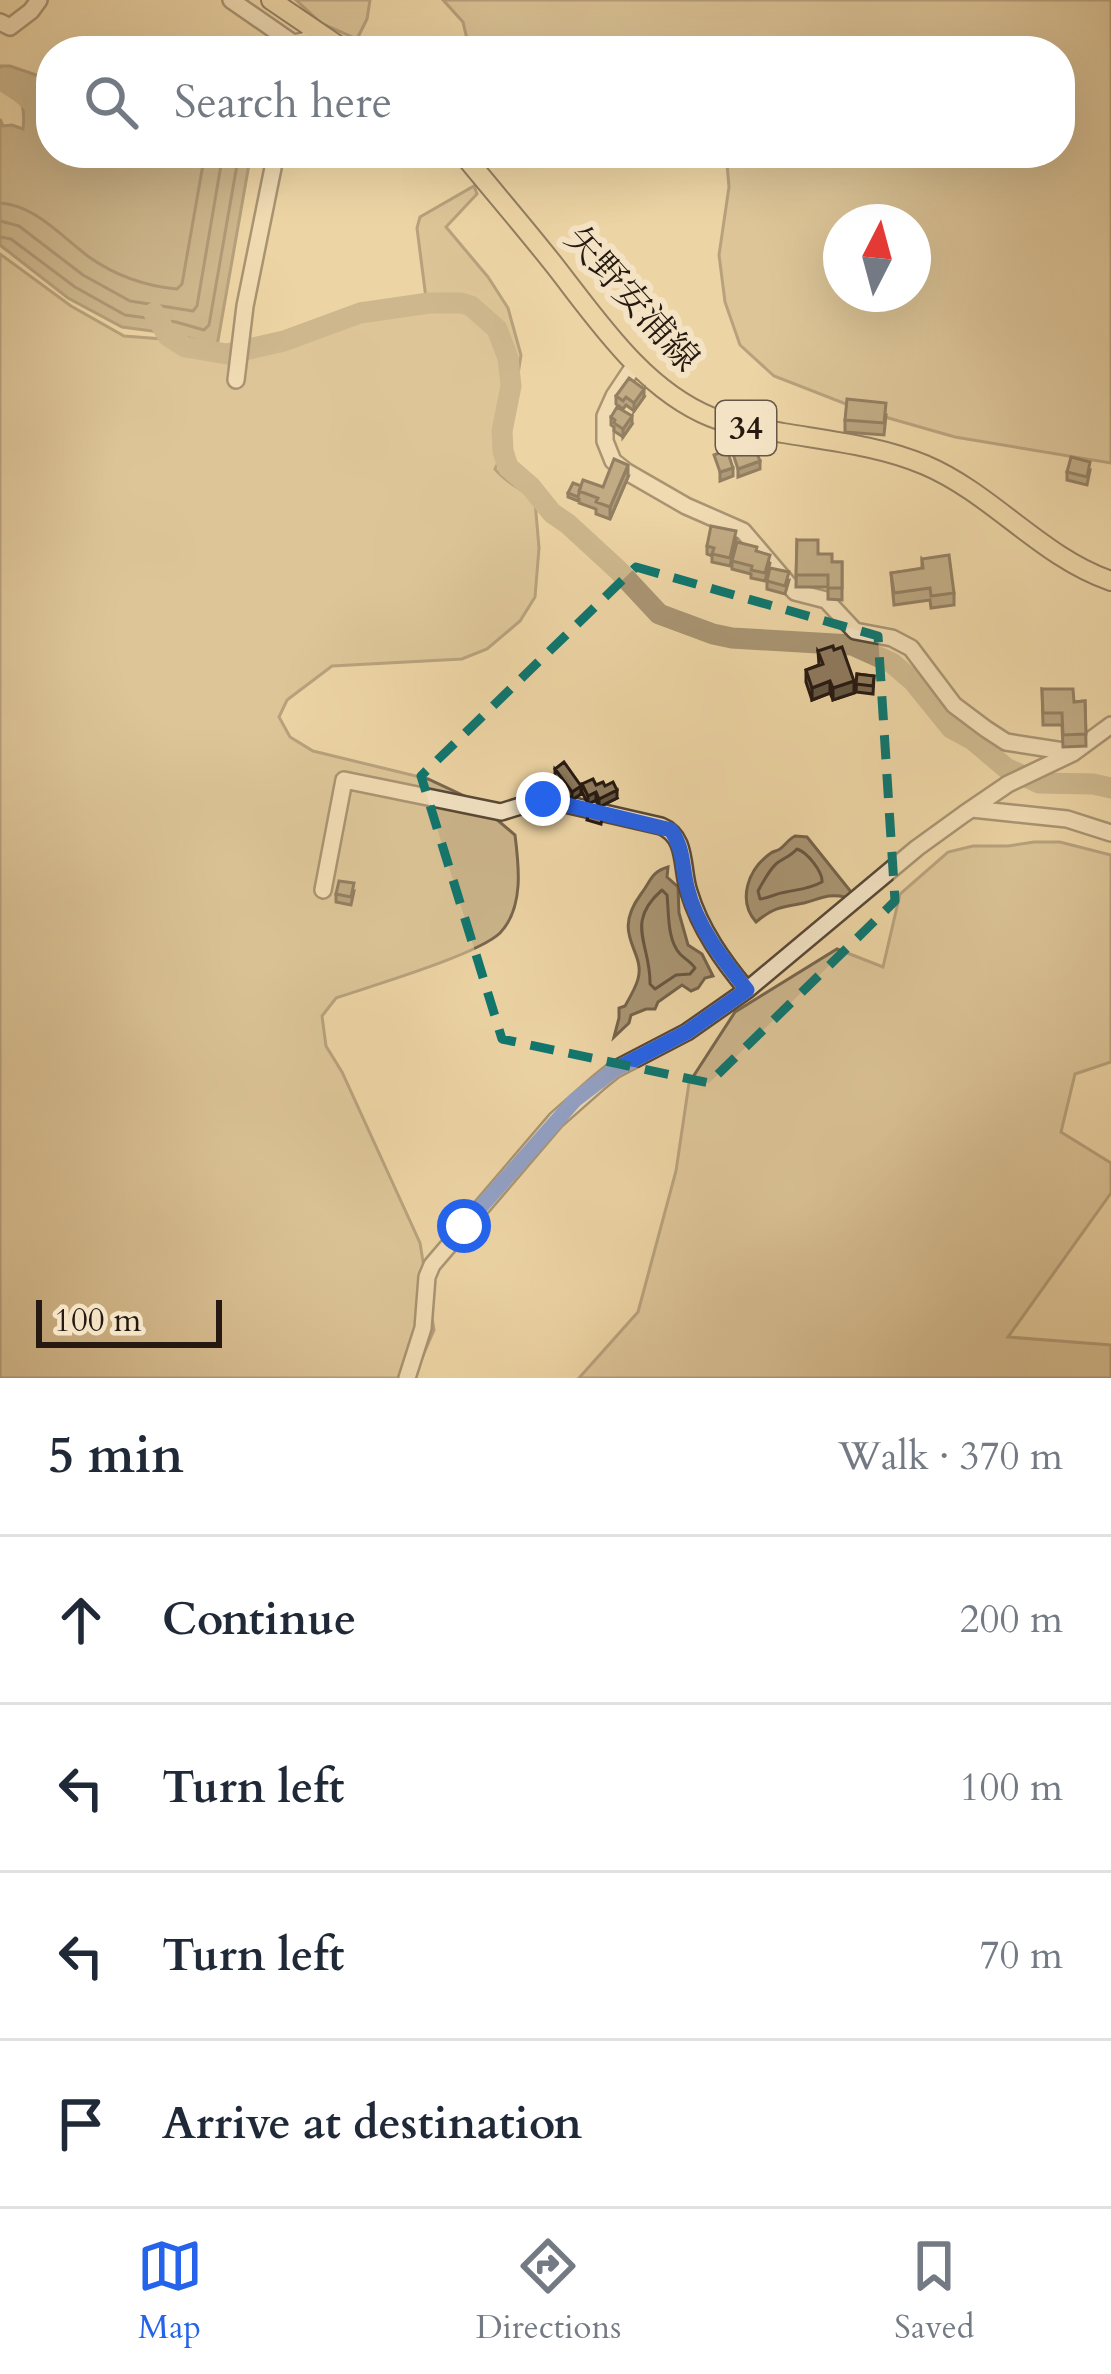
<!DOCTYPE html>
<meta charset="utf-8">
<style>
:root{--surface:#fff;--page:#f2f2f3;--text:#1f2937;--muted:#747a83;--line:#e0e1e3;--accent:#2563eb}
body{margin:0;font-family:Cardo,"Noto Serif JP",serif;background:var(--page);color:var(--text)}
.compass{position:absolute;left:823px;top:204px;width:108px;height:108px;border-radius:50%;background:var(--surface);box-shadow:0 12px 48px #0002;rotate:6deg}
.scale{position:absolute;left:36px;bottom:30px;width:186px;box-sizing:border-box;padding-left:12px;border:6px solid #261911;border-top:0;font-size:33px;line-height:42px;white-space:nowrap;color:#261911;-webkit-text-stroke:9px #f3e3c4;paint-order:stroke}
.stop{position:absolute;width:36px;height:36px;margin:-27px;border:9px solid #2563eb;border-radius:50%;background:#fff}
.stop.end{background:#2563eb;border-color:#fff;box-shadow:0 3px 12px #0008}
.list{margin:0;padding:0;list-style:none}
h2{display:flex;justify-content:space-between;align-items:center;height:156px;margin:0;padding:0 48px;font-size:51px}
h2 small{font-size:39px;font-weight:400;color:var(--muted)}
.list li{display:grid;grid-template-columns:78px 1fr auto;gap:36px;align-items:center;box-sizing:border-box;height:168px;padding:0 48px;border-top:3px solid var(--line)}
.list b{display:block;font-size:45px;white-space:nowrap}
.list em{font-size:39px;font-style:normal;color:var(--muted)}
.icon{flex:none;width:66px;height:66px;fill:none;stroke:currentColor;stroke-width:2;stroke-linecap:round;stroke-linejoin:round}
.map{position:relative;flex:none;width:1111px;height:1378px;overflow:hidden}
.search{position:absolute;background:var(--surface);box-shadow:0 12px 48px #0002;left:36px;right:36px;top:36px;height:132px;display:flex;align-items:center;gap:30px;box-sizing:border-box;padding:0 42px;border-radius:48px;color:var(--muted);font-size:45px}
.sheet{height:828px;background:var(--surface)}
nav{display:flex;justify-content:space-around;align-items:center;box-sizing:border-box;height:168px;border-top:3px solid var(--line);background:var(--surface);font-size:33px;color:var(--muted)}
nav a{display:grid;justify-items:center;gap:6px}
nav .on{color:var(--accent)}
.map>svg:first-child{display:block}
.green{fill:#cbb48b;stroke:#78664e;stroke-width:3;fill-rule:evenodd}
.water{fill:#a99472;stroke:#75634b;stroke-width:3}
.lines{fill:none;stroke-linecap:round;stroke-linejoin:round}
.shore{stroke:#685642;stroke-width:3}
.river{stroke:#a99472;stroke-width:21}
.minor-casing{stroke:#584836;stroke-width:20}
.major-casing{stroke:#261911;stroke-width:22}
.minor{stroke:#f3e3c4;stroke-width:15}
.major{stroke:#edd4a4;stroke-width:18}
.wall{fill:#796950;stroke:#261911;stroke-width:3}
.shaded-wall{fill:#635541;stroke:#261911;stroke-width:3}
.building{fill:#8d7a5d;stroke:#261911;stroke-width:3}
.route{stroke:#2563eb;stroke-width:15}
.marked{fill:none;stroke:#0f766e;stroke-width:9;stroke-dasharray:24 15;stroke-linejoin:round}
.labels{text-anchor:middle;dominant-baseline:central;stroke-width:12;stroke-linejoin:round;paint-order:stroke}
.shield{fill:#f3e3c4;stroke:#645647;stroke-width:3}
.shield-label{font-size:33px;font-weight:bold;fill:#261911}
.street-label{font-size:36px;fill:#261911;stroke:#f3e3c4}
</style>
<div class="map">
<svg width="1111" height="1378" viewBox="0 0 1111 1378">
<rect width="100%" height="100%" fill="#edd4a4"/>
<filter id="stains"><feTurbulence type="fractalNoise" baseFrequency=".00167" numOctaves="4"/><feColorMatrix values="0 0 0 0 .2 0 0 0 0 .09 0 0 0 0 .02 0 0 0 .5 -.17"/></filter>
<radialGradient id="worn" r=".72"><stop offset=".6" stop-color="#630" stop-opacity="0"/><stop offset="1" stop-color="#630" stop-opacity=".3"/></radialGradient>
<path class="green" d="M296 0H370L367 19 357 39 321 23Z
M443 0H1111V463L955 437 864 411 774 376 740 345 725 302 719 255 729 187 727 164 704 153H1060V51H475L466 35 463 22ZM841 222H913V294H841Z
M474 186 477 194 446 227 488 277 508 308 521 355 507 444 495 469C507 484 522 488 535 501L539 548 535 597 520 621 487 649 462 659 332 666 287 700 279 717 290 737 313 751 428 779 475 801 515 835C519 866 524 908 500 933 477 955 371 986 336 998L322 1016 326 1046 342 1072 420 1243 434 1330 413 1378H0V254L71 306 124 336 163 339 193 352 220 357 254 354 385 312 427 306 417 228 420 217Z
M1034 842H1060L1111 855V1062L1075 1074 1061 1132 1111 1163V1193L1008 1337 1111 1345V1378H579L638 1312 676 1171 689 1083 735 1012 837 949 883 967 900 894 948 852 973 846H1008Z"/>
<path class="water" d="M0 66H10L51 80V153H251L217 346 175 334 122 327 68 298 0 245V119L3 126 12 125 23 129C26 105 19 88 0 72Z
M795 836 807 837 852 893 845 897C828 893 820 899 804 903 782 907 774 907 756 922 737 900 748 869 771 853 774 851 777 851 780 849 785 845 789 839 795 836Z
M668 867 667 877 678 887 679 913 688 945 702 954 713 976 705 978 698 988 691 991 682 985 658 1002 655 1009H646L631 1015 629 1023 614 1037 619 1018V1008L625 1006C629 999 636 987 638 979 646 950 610 936 641 894 651 881 651 872 668 867Z"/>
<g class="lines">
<path class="shore" d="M0 203C35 205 62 237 89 257 116 276 144 286 177 289L182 284 205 153
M0 221 19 226 83 275 130 301 193 311 197 306 223 153
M0 237 11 239 75 287 125 315 176 322 204 330 209 325 239 153
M797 849C807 852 823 872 822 882 809 889 800 889 786 892 777 893 769 898 760 899L758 891C763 882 769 870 777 863 784 858 791 856 797 849Z
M662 890 667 895C669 913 667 940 680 954 685 959 691 962 695 968L690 974 676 975 655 989 650 984C651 944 624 923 662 890Z"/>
<path class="river" d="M0 79 20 92 51 118
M154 313 168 336 185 347 227 354 284 341 360 313 429 303H461L471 306 497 329 508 358 511 386 502 431 503 451 508 467 531 487 552 513 568 524 618 570 659 614 713 634 732 638 852 645 892 663 913 681 951 728 973 740 1006 768 1039 783 1093 784 1111 788"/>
<defs>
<path id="minor" d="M231 0 293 43 304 41 316 33
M0 22 10 27 31 11 39 0
M636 363 614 396 605 416V441L613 461 627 472 686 506 743 531 795 592 826 600 855 631 892 638 911 648 954 705 986 729 1006 742 1070 752
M236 380 245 306 276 153
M972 809 1067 819 1111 833
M323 890 344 780 501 812 543 799 661 826C688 837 681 869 689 892 700 929 723 961 747 990
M407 1378 423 1328 427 1277 432 1265 556 1120 598 1083 614 1070 687 1032 747 990 917 848 964 814 1008 784 1073 753 1111 725"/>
<path id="major" d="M271 0 346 51
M462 153C493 191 525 228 555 266 598 321 644 390 711 417 734 426 759 429 783 433 831 441 880 446 925 465 993 494 1041 557 1111 581"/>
</defs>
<use href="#minor" class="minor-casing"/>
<use href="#major" class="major-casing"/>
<use href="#minor" class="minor"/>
<use href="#major" class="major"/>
</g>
<path class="wall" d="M616 396 644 397 634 411 626 405 623 409 616 404Z
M886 415 884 435 845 432V420Z
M611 417 632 424 623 437 614 431V427L611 425Z
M1090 470 1087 485 1067 480V472Z
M628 477 610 519 596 514V509L579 503V498L578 501 568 497V493L581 486 603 487Z
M736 539 730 566 712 562V556L707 554V546Z
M797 540 832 562H842V600L828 599V587H796Z
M756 551 770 563 765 581 751 578V574L732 569V561Z
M922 559 954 593V605L931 608 930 600 894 605 891 573 922 569Z
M789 580 785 594 767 589V581Z
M818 651 854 693 833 700 830 693 812 700 806 682V670L819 665Z
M857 674 874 676 873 694 856 692Z
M1042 689 1074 702 1085 701 1086 746 1063 747 1062 725H1043Z
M555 769 581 794 572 800 555 777Z
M582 784 605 786 617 798 599 807 596 800 588 804 582 792Z
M354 891 351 905 336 902V894Z"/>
<path class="shaded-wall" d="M644 389V397L634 411V403Z
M632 416V424L623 437V429Z
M760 461V469L738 477V469Z
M628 465V477L610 519V507Z
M733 468V476L720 481V472Z
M830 681V693L812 700V688Z
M854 681V693L833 700V688Z
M581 786V794L572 800V792Z
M617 790V798L599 807V799Z
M596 792V800L588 804V796Z"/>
<path class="building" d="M629 378 644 389 634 403 626 397 623 401 616 396Z
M847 399 886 403 884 423 845 420Z
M617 407 632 416 623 429 614 423 615 420 611 417Z
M753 443 760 461 738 469 732 451Z
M727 450 733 468 720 472 714 455Z
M1071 457 1090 462 1087 477 1067 472Z
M614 459 628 465 610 507 596 502 598 498 579 491 583 480 603 487Z
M573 483 581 486 578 497 568 493Z
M711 526 736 531 730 558 712 554 714 548 707 546Z
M797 540H818V554H832V562H842V588H828V575H796Z
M737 542 757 547 756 551 770 555 765 573 751 570 752 566 732 561Z
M949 555 954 593 931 596 930 588 894 593 891 573 923 568 922 559Z
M770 568 789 572 785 586 767 581Z
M833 646 834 650 842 647 854 681 833 688 830 681 812 688 806 670 823 664 818 651Z
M857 674 874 676 873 686 856 684Z
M1042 689H1073L1074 702 1085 701 1086 734 1063 735 1062 713H1043Z
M564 762 581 786 572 792 555 769Z
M593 779 596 785 603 782 605 786 613 782 617 790 599 799 596 792 588 796 582 784Z
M590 810 603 813 601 824 587 820Z
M339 881 354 883 351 897 336 894Z"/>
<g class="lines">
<path class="route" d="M464 1226 575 1100 614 1070 687 1032 747 990C723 960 696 925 687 887 682 866 684 849 671 830L543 799"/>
</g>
<path d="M0 0H1111V1378H0ZM636 567 878 636 895 901 709 1083 502 1039 421 776Z" fill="#edd4a4" fill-opacity=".55" fill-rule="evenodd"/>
<path class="marked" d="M636 567 878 636 895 901 709 1083 502 1039 421 776Z"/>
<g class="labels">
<rect class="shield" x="716" y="401" width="60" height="54" rx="9"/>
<g class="shield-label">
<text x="746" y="428">34</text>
</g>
<g class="street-label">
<text transform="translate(632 299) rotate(48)">矢野安浦線</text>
</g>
</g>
<rect width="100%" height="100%" filter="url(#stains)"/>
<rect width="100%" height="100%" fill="url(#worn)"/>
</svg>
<svg class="compass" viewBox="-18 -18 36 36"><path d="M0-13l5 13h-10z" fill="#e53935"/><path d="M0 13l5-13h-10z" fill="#747a83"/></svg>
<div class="scale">100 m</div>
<div class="stop" style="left:464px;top:1226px"></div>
<div class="stop end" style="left:543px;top:799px"></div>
<div class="search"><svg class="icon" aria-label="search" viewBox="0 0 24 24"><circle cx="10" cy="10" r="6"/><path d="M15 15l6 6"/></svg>Search here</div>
</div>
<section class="sheet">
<h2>5 min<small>Walk · 370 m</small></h2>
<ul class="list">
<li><svg class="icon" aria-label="ahead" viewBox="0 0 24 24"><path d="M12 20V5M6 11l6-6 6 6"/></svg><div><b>Continue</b></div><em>200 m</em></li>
<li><svg class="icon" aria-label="left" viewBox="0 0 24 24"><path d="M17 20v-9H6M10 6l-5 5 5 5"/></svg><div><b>Turn left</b></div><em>100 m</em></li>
<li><svg class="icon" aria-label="left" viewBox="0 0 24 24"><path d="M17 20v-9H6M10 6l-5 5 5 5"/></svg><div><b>Turn left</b></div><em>70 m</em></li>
<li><svg class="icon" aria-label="arrive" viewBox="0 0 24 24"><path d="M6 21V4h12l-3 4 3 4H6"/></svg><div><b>Arrive at destination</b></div></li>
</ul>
</section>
<nav>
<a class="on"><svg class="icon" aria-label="map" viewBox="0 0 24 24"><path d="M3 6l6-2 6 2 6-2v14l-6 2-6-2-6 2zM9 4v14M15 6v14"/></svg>Map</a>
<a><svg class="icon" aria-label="directions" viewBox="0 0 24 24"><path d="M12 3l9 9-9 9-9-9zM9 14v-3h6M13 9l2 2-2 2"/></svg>Directions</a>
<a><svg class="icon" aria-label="saved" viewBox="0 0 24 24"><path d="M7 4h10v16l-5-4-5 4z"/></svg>Saved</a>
</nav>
